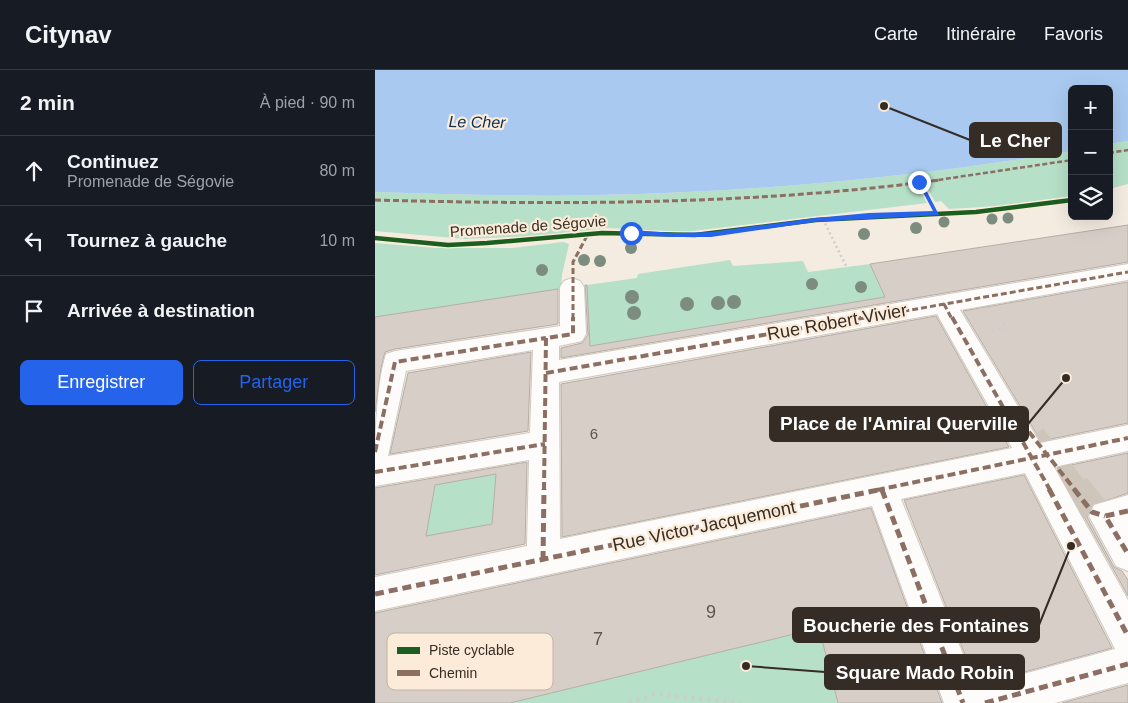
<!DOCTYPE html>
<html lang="fr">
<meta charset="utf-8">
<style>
:root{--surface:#171b24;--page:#20242c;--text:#f1f3f6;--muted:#9ea1a6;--line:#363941;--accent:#2563eb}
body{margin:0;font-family:Helvetica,sans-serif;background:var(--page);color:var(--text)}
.controls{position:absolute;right:15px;top:15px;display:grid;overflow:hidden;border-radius:8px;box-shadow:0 5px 20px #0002}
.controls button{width:45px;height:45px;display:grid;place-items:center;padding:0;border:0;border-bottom:1px solid var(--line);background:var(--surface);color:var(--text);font:25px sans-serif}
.stop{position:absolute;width:15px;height:15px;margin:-11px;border:4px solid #2563eb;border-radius:50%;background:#fff}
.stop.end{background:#2563eb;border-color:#fff;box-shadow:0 1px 5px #0008}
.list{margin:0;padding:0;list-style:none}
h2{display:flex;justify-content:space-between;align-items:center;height:65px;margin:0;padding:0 20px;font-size:21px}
h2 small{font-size:16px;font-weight:400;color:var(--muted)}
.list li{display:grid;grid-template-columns:32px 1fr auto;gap:15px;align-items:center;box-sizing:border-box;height:70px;padding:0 20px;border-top:1px solid var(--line)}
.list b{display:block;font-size:19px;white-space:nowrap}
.list p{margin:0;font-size:16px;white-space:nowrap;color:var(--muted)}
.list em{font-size:16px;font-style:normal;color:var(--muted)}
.actions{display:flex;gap:10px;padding:15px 20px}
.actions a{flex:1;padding:11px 0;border:1px solid var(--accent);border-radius:8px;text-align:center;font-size:18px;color:var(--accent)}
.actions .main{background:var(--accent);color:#fff}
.icon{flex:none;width:28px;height:28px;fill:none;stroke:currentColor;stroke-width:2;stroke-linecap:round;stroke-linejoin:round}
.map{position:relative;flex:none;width:753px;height:633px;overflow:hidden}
header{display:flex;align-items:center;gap:30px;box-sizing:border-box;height:70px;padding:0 25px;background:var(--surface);border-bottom:1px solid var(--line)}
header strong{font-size:24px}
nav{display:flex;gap:28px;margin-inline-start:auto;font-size:18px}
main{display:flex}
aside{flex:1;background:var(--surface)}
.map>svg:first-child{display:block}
.green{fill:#b6e0c7}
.water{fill:#a9c9f0}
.building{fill:#d7cfc7;stroke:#b5aea6;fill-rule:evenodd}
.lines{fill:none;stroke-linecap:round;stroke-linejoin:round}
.minor-tunnel-far1{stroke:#cec5bb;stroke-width:28;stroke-dasharray:28 14;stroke-linecap:butt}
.minor-tunnel{stroke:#cec5bb;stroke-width:35;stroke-dasharray:35 18;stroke-linecap:butt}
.minor-casing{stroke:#d1c9c0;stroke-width:2}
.path-far2{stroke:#d0ccc9;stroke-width:2.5;stroke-dasharray:2 3;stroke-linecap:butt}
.path-far1{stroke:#d0ccc9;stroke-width:3;stroke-dasharray:2.5 4;stroke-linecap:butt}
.path{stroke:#d0ccc9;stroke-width:4;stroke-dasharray:3 5;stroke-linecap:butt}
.minor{fill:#fdfcfa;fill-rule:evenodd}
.quiet-far3{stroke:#8d6e63;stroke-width:2.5;stroke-dasharray:5 2.5;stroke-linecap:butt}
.quiet-far2{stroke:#8d6e63;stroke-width:3;stroke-dasharray:6 3;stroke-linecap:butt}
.quiet-far1{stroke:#8d6e63;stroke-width:4;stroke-dasharray:8 4;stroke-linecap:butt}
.quiet{stroke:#8d6e63;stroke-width:5;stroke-dasharray:9 5;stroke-linecap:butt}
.cycleway-casing{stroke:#fcebd9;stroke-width:7}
.cycleway{stroke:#1b5e20;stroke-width:4.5}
.tree{fill:#7c8c7f}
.route{fill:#2563eb}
.labels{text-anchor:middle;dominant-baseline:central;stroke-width:4.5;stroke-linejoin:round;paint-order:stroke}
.far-street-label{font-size:15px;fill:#352d25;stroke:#fcebd9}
.number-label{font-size:15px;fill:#5e564e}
.far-water-label{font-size:16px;font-style:italic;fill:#0d3056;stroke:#fcebd9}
.street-label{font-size:18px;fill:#352d25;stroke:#fcebd9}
.near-number-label{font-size:18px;fill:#5e564e}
.key{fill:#fcebd9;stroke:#c0b2a3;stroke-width:1}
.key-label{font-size:14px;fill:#352d25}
.leader{fill:none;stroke:#352d25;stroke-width:2}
.callout-dot{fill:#352d25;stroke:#fcebd9;stroke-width:2}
.callout{fill:#352d25;stroke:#352d25;stroke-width:2}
.callout-label{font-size:19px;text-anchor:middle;font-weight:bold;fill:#fff}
</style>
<header>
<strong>Citynav</strong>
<nav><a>Carte</a><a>Itinéraire</a><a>Favoris</a></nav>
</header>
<main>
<aside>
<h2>2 min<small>À pied · 90 m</small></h2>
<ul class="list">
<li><svg class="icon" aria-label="ahead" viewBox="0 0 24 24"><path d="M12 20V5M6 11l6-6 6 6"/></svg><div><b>Continuez</b><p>Promenade de Ségovie</p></div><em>80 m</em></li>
<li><svg class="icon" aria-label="left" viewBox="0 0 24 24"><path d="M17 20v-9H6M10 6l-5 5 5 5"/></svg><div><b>Tournez à gauche</b></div><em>10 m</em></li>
<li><svg class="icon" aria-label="arrive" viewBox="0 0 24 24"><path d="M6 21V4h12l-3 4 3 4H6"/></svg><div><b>Arrivée à destination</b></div></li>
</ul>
<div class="actions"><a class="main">Enregistrer</a><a>Partager</a></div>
</aside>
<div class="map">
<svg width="753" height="633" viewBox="0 0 753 633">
<rect width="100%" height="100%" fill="#f4ebe1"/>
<path class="green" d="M753 71V114L734 119V74Z
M697 81V126L622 136 574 139 566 131 560 132 551 116 543 117 552 133 309 162 232 158 160 166 90 169 0 161V122C74 124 149 127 223 125 382 122 540 107 697 81Z
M188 172 194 174 187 205 186 219 0 247V173L61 178H137Z
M355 190 358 196 428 191 433 202 495 194 510 227 215 276 212 215 262 208 263 204Z
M121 404 117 454 51 466 60 415Z
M444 558 463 633H135Z"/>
<path class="water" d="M0 0H753V71L734 74V19H697V81C540 107 382 122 223 125 149 127 74 124 0 122Z"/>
<path class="building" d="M753 155V192L186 288V278L207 273 213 265 210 215H212L215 276 510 227 495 194Z
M753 212V353L666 371 588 241Z
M183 219V254L20 279 10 282 6 298 0 342V247Z
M561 246 634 377 187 467 186 314Z
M156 282 153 361 15 384 33 303Z
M753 383V423L710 438 713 443 712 447 739 497 747 501 753 510V526L682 398Z
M152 392 150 474 0 505V418ZM121 404 117 454 51 466 60 415Z
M649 405 737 578 602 615 529 430Z
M496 438 567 633H463L444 558 135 633H0V543Z
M753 615V633H687Z"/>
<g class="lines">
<path class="minor-tunnel-far1" d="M657 367 699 420"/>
<path class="minor-tunnel" d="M698 419 717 442"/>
<defs>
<path id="minor" d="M753 194V210L585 240 665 373 753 355V381L679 397 753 530V613L680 633H569L497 436 0 541V507L152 476 154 390 0 416C0 378 0 319 11 284L20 281 185 256V217L189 211 197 208 205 211 209 217 211 264 207 271 184 276V290ZM562 244 637 378 185 469 184 312ZM158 280 155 363 13 386 31 301ZM650 403 740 579 601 617 526 429Z
M753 425V501L741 496 714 446 719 435Z"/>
</defs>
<use href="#minor" class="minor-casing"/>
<path class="path-far2" d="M544 112 562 143
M448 149 471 196"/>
<path class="path-far1" d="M616 261 632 258 626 249"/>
<path class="path" d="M254 633 280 624 367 633"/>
<use href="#minor" class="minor"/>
<path class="quiet-far3" d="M734 83 753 80
M556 111 697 90"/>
<path class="quiet-far2" d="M0 130C189 135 378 135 565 110
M569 234 577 249
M198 249V192L213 164
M484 249 753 202"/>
<path class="quiet-far1" d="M577 247 675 420
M171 303 491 247
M639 343 700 420
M0 382 20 292 171 268
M0 402 170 374
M169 420 171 268 198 264V247
M502 420 753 368"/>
<path class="quiet" d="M674 419 753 566
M699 419 717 442 730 446
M507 420 588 633
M753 441 730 446 753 484
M168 490 169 419
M0 524 508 419
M610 633 753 594"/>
<defs>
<path id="cycleway" d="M0 168 73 175 112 173 227 163 320 165 441 150 601 142 697 130"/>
</defs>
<use href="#cycleway" class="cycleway-casing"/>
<use href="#cycleway" class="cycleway"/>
</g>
<g class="tree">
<circle cx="633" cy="148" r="5.5"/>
<circle cx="617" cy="149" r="5.5"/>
<circle cx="569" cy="152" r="5.5"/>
<circle cx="541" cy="158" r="6"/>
<circle cx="489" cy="164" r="6"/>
<circle cx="256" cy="178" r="6"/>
<circle cx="209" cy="190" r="6"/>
<circle cx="225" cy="191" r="6"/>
<circle cx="167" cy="200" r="6"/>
<circle cx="437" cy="214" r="6"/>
<circle cx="486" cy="217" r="6"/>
<circle cx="257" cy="227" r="7"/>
<circle cx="359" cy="232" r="7"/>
<circle cx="343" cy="233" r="7"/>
<circle cx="312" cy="234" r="7"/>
<circle cx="259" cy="243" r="7"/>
</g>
<path class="route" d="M542 111 547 112 564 145 440 152 336 167H300L256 165 252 163 256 160 300 163 336 162 440 148 494 143 558 141Z"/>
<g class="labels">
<g class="far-street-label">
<text transform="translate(153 156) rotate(-4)">Promenade de Ségovie</text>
</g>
<g class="number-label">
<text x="219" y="363">6</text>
</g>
<g class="far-water-label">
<text transform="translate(102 52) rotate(1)">Le Cher</text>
</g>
<g class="street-label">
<text transform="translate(462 252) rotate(-10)">Rue Robert Vivier</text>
<text transform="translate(329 456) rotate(-12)">Rue Victor Jacquemont</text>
</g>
<g class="near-number-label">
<text x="336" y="542">9</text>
<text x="223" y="569">7</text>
</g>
</g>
<rect x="12" y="563" width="166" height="57" rx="8" class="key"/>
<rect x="22" y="577" width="23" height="7" fill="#1b5e20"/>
<rect x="22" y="600" width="23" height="6" fill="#8d6e63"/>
<g class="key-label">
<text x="54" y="585">Piste cyclable</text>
<text x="54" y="608">Chemin</text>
</g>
<path class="leader" d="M509 36L595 70M691 308L653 354M696 476L664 555M371 596L450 602"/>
<g class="callout-dot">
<circle cx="509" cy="36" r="5"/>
<circle cx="691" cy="308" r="5"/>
<circle cx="696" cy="476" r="5"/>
<circle cx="371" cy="596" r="5"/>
</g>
<g class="callout">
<rect x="595" y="53" width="91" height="34" rx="5"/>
<rect x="395" y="337" width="258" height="34" rx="5"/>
<rect x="418" y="538" width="246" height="34" rx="5"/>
<rect x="450" y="585" width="199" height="34" rx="5"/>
</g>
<g class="callout-label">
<text x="640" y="77">Le Cher</text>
<text x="524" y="360">Place de l'Amiral Querville</text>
<text x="541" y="562">Boucherie des Fontaines</text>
<text x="550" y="609">Square Mado Robin</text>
</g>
</svg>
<div class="controls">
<button>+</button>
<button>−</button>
<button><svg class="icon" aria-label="layers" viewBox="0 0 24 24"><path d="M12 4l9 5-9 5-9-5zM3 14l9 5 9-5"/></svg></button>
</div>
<div class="stop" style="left:256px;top:163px"></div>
<div class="stop end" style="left:544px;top:112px"></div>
</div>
</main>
